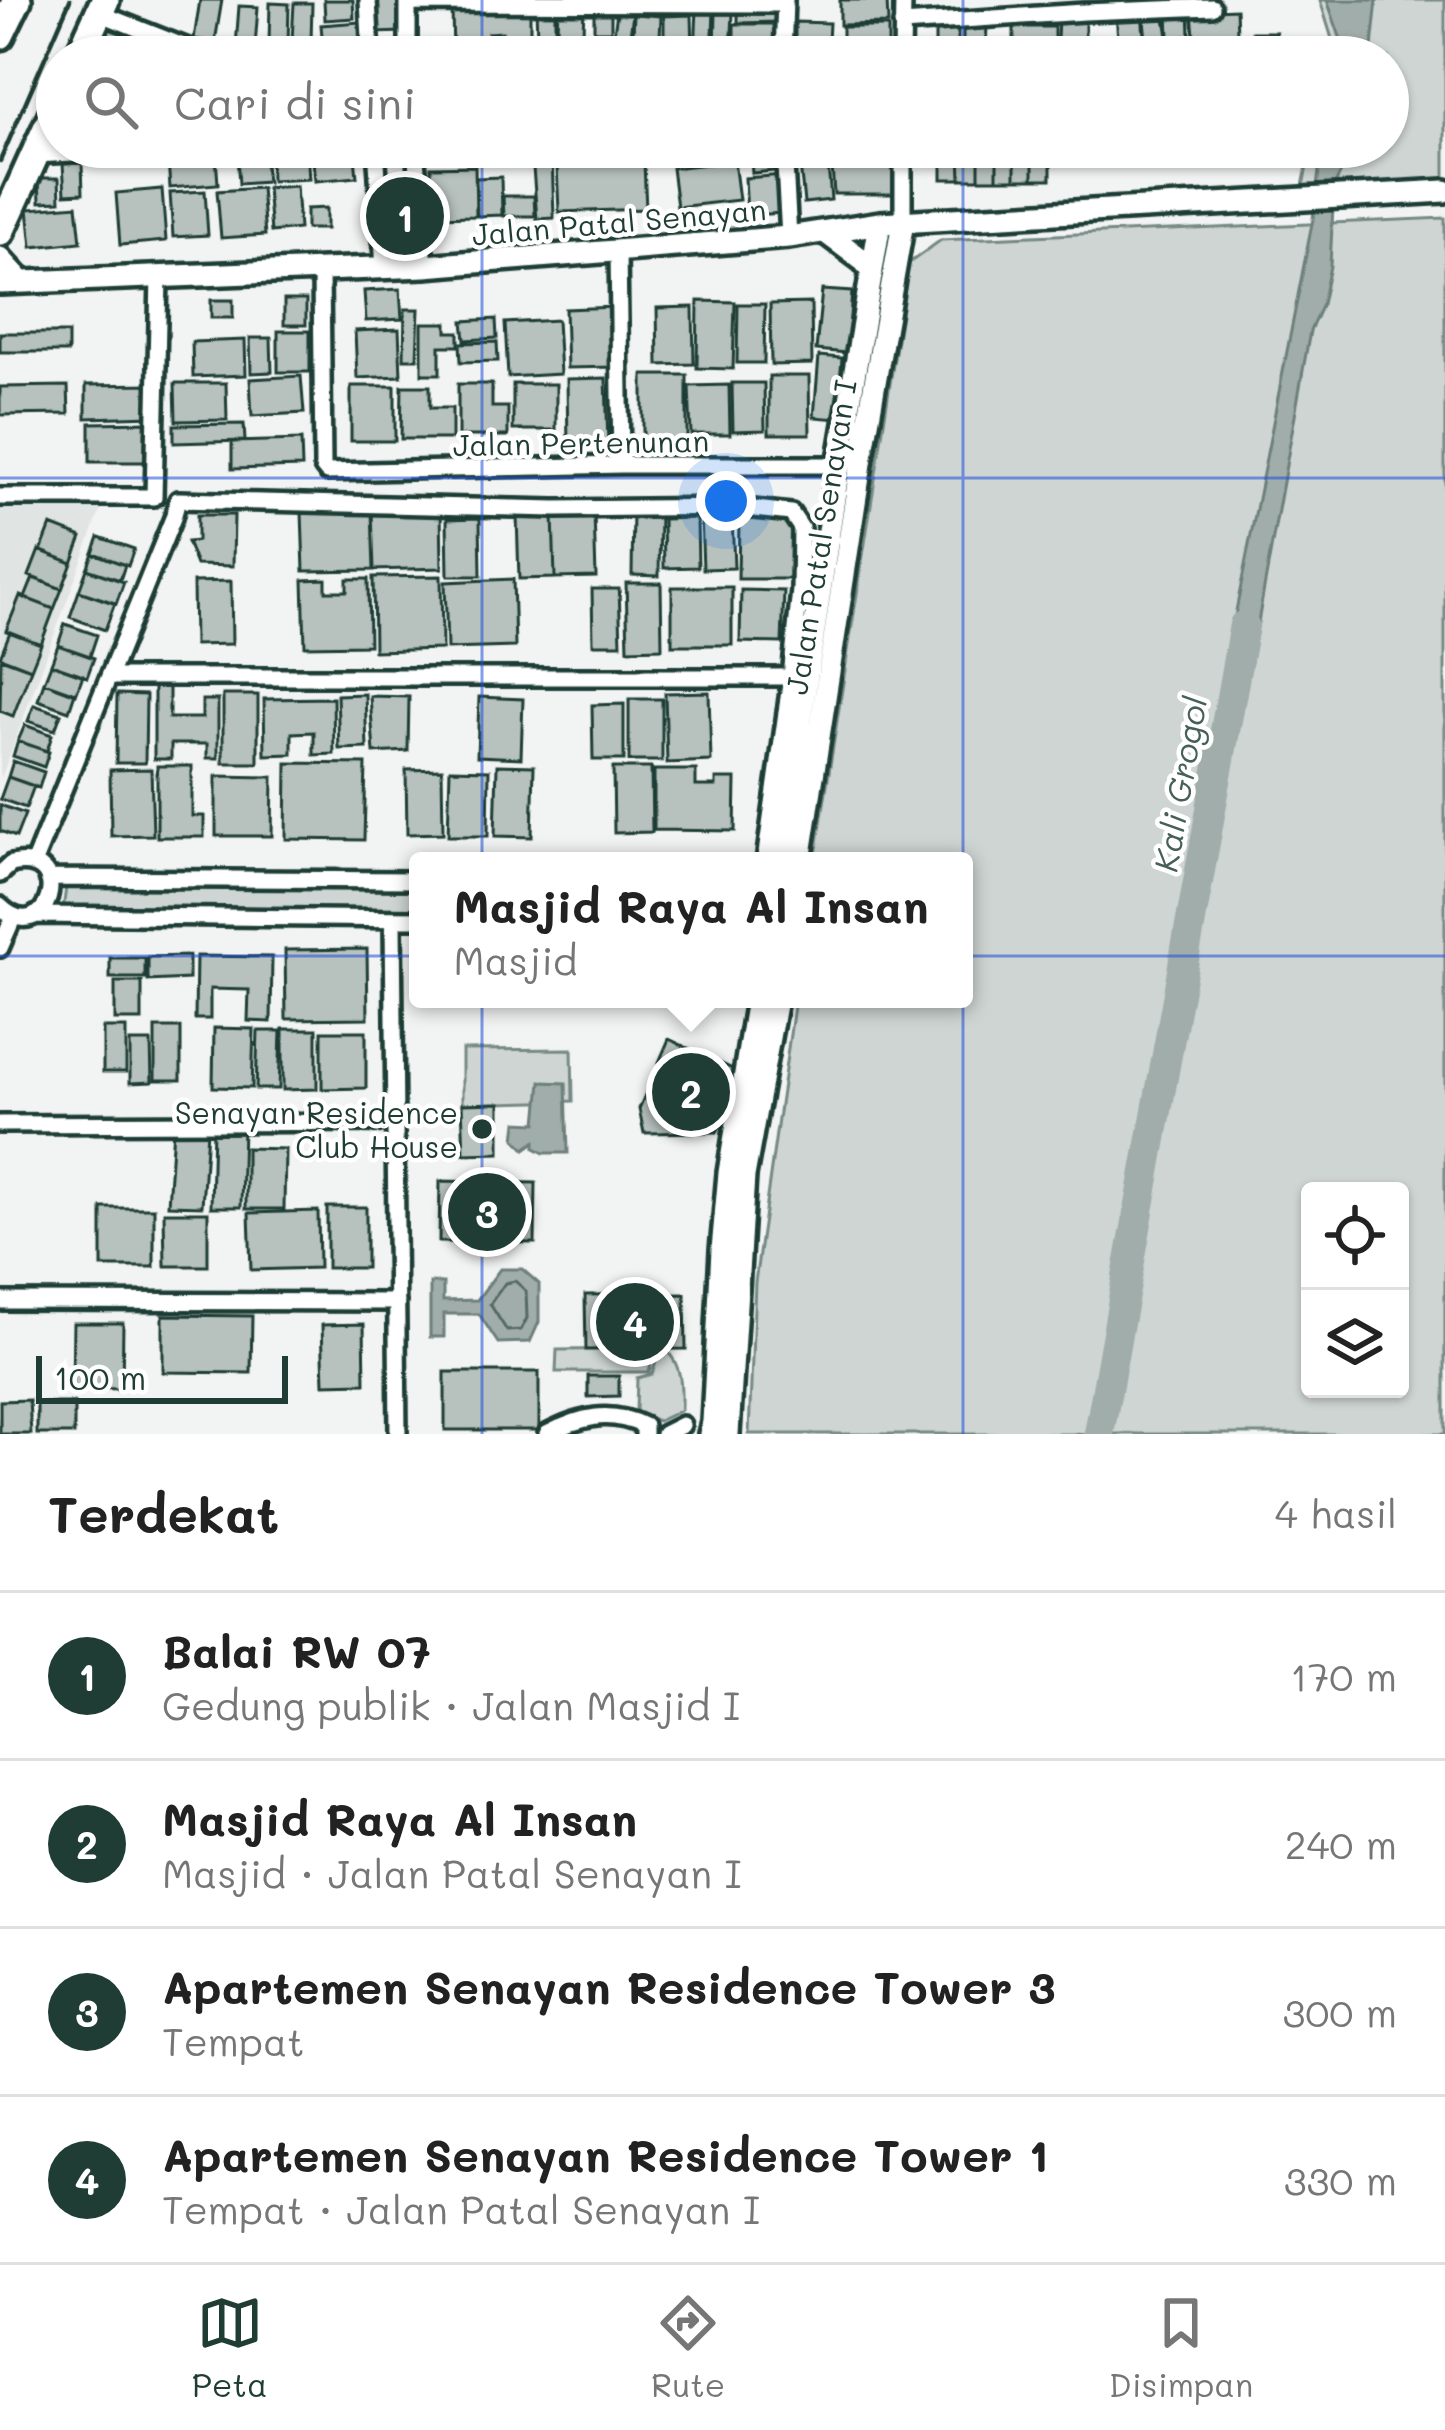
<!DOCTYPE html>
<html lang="id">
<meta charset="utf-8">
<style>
:root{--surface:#fff;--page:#f2f2f2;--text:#222;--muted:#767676;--line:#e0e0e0;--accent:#1f3d34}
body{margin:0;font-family:Mali,sans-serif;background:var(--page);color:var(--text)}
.controls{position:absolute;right:36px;bottom:36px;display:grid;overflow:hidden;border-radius:12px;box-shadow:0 3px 9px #0004}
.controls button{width:108px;height:108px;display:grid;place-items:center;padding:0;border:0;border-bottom:3px solid var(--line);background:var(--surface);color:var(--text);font:60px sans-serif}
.scale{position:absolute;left:36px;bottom:30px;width:252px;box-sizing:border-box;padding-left:12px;border:6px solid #1f3d34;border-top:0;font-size:33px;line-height:42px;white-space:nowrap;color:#1f3d34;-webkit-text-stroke:9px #fff;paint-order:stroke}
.you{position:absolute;left:726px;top:501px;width:42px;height:42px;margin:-30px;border:9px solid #fff;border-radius:50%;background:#1a73e8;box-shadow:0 0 0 18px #1a73e833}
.badge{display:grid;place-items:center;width:78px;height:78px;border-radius:50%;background:var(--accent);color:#fff;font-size:39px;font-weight:700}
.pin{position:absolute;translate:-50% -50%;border:6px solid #fff;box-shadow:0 3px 12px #0006}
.popup{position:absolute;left:409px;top:852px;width:564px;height:156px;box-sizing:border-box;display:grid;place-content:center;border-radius:12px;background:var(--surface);filter:drop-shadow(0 3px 9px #0005);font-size:39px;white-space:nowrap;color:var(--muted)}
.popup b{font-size:45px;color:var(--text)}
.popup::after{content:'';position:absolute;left:50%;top:100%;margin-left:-24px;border:24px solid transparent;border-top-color:var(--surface)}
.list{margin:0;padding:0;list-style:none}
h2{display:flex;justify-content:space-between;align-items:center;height:156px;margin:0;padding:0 48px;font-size:51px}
h2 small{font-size:39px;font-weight:400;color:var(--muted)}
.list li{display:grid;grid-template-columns:78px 1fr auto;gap:36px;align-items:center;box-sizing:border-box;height:168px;padding:0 48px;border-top:3px solid var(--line)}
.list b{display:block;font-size:45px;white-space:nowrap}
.list p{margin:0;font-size:39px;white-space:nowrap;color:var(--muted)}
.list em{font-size:39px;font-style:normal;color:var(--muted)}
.icon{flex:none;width:66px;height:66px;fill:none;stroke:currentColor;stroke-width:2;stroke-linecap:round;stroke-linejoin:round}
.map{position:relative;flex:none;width:1445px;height:1434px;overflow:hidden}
.search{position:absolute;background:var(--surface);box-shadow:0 3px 9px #0004;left:36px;right:36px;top:36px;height:132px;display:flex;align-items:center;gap:30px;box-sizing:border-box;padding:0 42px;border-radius:66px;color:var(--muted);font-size:45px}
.sheet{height:828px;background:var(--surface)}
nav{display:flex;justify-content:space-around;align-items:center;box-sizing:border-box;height:168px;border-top:3px solid var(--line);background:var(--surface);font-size:33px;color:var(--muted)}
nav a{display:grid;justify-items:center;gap:6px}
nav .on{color:var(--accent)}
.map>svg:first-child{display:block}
.built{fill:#e0e4e3}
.green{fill:#ced5d3;stroke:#768984;stroke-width:3;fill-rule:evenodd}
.water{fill:#a1adaa;stroke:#6d807b;stroke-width:3}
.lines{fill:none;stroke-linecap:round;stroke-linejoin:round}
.shore{stroke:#536a63;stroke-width:3}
.river{stroke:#a1adaa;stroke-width:30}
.building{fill:#b7c1bd;stroke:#1f3d34;stroke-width:3}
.street-casing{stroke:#1f3d34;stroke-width:24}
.secondary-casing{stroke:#1f3d34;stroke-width:30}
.highway-casing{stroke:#1f3d34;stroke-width:36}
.street{stroke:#fff;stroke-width:15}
.secondary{stroke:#fff;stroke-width:21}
.highway{stroke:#fff;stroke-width:27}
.rail{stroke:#1f3d34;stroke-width:4.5}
.grid{fill:none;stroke:#1d4ed8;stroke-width:3;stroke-opacity:0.55}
.poi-dot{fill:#1f3d34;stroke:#fff;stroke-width:4.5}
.labels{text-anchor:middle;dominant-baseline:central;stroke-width:9;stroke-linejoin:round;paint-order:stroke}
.street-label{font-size:30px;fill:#1f3d34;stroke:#fff}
.poi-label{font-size:30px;fill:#1f3d34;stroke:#fff;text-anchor:end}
.water-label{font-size:33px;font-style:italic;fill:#465f57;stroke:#fff}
</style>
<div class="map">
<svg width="1445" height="1434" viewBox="0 0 1445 1434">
<rect width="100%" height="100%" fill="#f2f3f3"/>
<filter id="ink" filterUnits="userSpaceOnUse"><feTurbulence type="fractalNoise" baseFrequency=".00833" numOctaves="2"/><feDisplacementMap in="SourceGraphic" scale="24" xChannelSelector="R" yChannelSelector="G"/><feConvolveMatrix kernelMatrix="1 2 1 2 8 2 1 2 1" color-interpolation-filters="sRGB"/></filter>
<g filter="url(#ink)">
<path class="built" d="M108 490 0 781V491Z"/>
<path class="green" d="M1320 0H1445V184L1302 191 1311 147H1388V57H1330L1333 42Z
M1445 218V1434H749L755 1282 795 999H964V861H815L909 263 941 240ZM1310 1191H1400V1389H1310Z
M66 887 418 889V913L63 910Z
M572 1049 573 1101 462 1104V1050Z
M655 1349 649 1372H556L557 1350Z
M659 1353H669C683 1370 681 1389 681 1410L658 1421 636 1411 637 1378 652 1374Z"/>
<path class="water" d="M1327 0H1377L1371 57H1337L1340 37Z
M1322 147H1354L1334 186 1330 266 1322 304 1310 331 1250 667 1226 662 1313 219Z
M541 1082 566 1083 568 1153H544L535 1148V1142L525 1149 515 1139 517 1122 537 1123Z
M500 1269H522L539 1284V1322L530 1342 498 1343 479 1314H444V1337H430V1283H443V1301L477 1300Z"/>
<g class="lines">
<path class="shore" d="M515 1281 526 1291 527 1318 521 1330 507 1331 490 1304 505 1283Z"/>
<path class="river" d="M1099 1434 1244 625"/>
</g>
<path class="building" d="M200 0H222L215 42 194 39Z
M324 0H353L354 18 325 20Z
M372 0H402L404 32 374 33Z
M840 0H887L888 24 840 25Z
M270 3 289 4 288 45 269 44Z
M294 3H312L311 42 292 41Z
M558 5 584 6 583 33 557 32Z
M239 6 258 7 255 47 236 46Z
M452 6H530V57H503L502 32 488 33 489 57H453Z
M536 6H555V40H537Z
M738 7H777V22L738 23Z
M697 9 714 11 712 54 695 52Z
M1189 9 1190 36 1169 37 1168 11Z
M1236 9 1237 33 1194 36 1192 11Z
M594 10H611V31H594Z
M1142 10 1144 37 1118 40 1116 12Z
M617 11 633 13 627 57 611 56Z
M1143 11H1164L1168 37 1146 39Z
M716 12 733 13 731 52 715 51Z
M634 14 661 16 659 57H632Z
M692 15 693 51H664V16Z
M1058 15H1085V42L1057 41Z
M360 22 362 45 323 48 321 25Z
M795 22 829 23 828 42 795 41Z
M963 23H987L986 52H963Z
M734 24H775V52H734Z
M935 26 958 27V54H935Z
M842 27H888V57H842Z
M1014 27H1054V46H1014Z
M109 29 147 42 142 57H99Z
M1252 32H1276V57H1252Z
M1207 41 1208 57H1176L1174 43Z
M1147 42 1148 57H1121L1120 43Z
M797 44H834V57H797Z
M354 147 357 177 315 181 312 150Z
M428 147H470V157L429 158Z
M536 147H543L544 155H552L554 218 537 219 532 155H536Z
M680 147H721L722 158 682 161Z
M750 147H783L785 170 752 173Z
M831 147H890V159L832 160Z
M1135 147H1180L1181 164 1135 166Z
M307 152 309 179 271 181 270 154Z
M942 152H960L961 179H942Z
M960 152H979V179H961Z
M979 152H997V179H979Z
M997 152H1015V179H997Z
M1015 152H1033V179H1015Z
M1033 152H1051V179H1033Z
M621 153V163H644L646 209 559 212 557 166 603 164V154Z
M827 153 831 200 804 203 799 155Z
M264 155 267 182 239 184 237 157Z
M216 157 218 184 170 188 168 160Z
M734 161 739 200 677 207 672 168Z
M82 163 83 193 65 194 63 164Z
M475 166 476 216 432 217 431 167Z
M832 166H892L894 194H834Z
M414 173 415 203 384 204 382 174Z
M783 175 785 213 747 215 745 178Z
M501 177 502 215 477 216 476 178Z
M39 178H59L60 201 40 202Z
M296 186 299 229 271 232 267 188Z
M261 188 265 235 221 238 217 191Z
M162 189 166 241 120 245 116 193Z
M205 191 208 235 173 237 170 193Z
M503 196H534L535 216H504Z
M77 205 81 242 32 247 28 209Z
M326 208V229H306V209Z
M400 289 402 319 366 321 364 291Z
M822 290 852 292 847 353 816 350Z
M211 300H233V318H211Z
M284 300H306V325H284Z
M698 301 735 302 733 369 697 368Z
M811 303 812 364 771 365 770 304Z
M738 304H765L764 363H737Z
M615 307 617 367 567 368 565 309Z
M693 307 694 364 658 365 657 308Z
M405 309H419L417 359H404Z
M496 319 497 338 465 340 463 321Z
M557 320 560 374 508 377 505 323Z
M422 323H447V332H459V346H440V374H422Z
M399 329 401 376 357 378 355 331Z
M278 331H310V372H278Z
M0 333H68V352H0Z
M250 338H271L272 372 251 373Z
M245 340 246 375 193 377 192 342Z
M497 342 498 361 461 362 460 343Z
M819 356 842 358 837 419 814 417Z
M643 375H687V440L643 439Z
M301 376 304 413 252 416 250 379Z
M769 376H809L810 434H769Z
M606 378 608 446 568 447 567 379Z
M175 383H226L227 420 176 421Z
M732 383H764L765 430 733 431Z
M153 384 154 416 86 418V385Z
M458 384H492V407H508V436H458Z
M513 384H556V430H513Z
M729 385 730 434H691L689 386Z
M68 386 69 414 0 415V387Z
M351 386H395V441H351Z
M402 386H430V408H452V439H401Z
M152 422 153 462H90V423Z
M244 424 245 441 174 443V425Z
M301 440 302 467 232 469V442Z
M441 509 442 568 374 570 372 511Z
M633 510 660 511 659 576 632 575Z
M372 511 374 570 304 571 302 512Z
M594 513 596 577 555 578 553 515Z
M732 513 734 568 703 569 701 515Z
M197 515H234L233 566 196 565 187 542 197 541Z
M553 515 555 578 519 579 517 516Z
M480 518 481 576H448L447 519Z
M697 518 698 567 664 568 663 519Z
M739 519 795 520V579H738Z
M51 525 82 537 72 563 41 551Z
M99 537 134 549 128 566 93 553Z
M39 550 72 563 62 589 29 576Z
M93 553 125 565 120 580 87 569Z
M87 569 124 582 116 604 79 591Z
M441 576 442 649 374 651 373 577Z
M33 578 62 589 54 609 25 598Z
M326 579V591H347V579H368L369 645 305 646 303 580Z
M513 579 515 647 447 649 445 582Z
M231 581 232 644 194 645 193 582Z
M626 583H661L662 648 628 649Z
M672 587H732V645H672Z
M592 589H619L621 644H593Z
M741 590 784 591 782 643 740 642Z
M79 591 115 603 105 630 70 617Z
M20 596 54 609 41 644 6 631Z
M65 624 97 635 90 656 58 645Z
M10 632 41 644 31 669 0 657Z
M58 645 94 658 87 677 51 664Z
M1 658 31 669 13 716 0 711Z
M51 664 83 675 76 694 44 682Z
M44 682 75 693 69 711 38 700Z
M154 682H169V718H202V700H218V758H207V744H171V759H154Z
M709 692 711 761 667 763 665 693Z
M117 694 146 695 145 763H116Z
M365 694 367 748 339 749 337 695Z
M223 695H258V763H223Z
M370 696 409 697 408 751 374 753Z
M479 697 523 699 521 758 477 756Z
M333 698 334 754 314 755V732L292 733V754L265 755 264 699Z
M629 699H662V761H629Z
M624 704V760H593L592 705Z
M34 705 61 714 55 730 28 721Z
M25 725 52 735 47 751 18 741Z
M18 741 49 752 44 767 13 756Z
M13 761 44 772 39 788 8 777Z
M287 763 366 764 364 840 286 839Z
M497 765 534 766 532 837 495 836Z
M157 766H192V816H204V837H157Z
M613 768H651L652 832 614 833Z
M151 769 153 835 111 836 110 770Z
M442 769 443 833 407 834 406 770Z
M450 769 489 770 488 836H448Z
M654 770H696V786H716V779H736L735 831 654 830Z
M216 776 273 777 272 836H216Z
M8 777 34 786 26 808 0 799Z
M0 805 25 814 16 837 0 831Z
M367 949 368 1018 286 1019 285 950Z
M189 956V979L148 981V957Z
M196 956 272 957 271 1022 248 1021 249 990 210 989V1019H195Z
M110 958H145V978H110Z
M115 982H142V1020H115Z
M103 1028H126V1072H103Z
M155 1028H181V1080H155Z
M214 1028 254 1029 252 1088 213 1087Z
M283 1029H317V1089L283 1090Z
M258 1031H281L279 1089H256Z
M322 1031H366V1088L322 1089Z
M669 1039 745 1075 717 1132 644 1133 639 1109Z
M130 1042H151L152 1082 130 1083Z
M500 1103V1153L464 1154 462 1104Z
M213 1125H243L241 1207H211Z
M173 1128 207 1130 202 1206 168 1205Z
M246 1148 285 1149 284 1209H246Z
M440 1181 536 1183 535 1243 439 1242Z
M327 1207H366V1268H327Z
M102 1208H154V1267H102Z
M318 1211 319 1268 251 1270 249 1213Z
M164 1212H208V1266H165Z
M685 1294 686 1349 586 1350 585 1295Z
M163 1315 252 1316 251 1373 163 1372Z
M73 1323H123L122 1389 72 1388Z
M364 1324 365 1383 324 1384 322 1325Z
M445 1372H539V1430H445Z
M588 1376H619V1396L588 1397Z
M29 1400 31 1434H0V1401Z
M37 1403H74V1434H37Z"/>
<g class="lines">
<defs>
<path id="street" d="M368 0 371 57
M408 3 785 4
M99 13 198 52H371
M902 24 1084 12 1212 7
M408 57V0
M783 57 785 0
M902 57 903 0
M376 147 384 268
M415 147 425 266
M784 147 789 237
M903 147V222
M35 155 185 147
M618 251 621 465
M321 272 323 467 327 472 621 465H839
M0 497H154L159 277
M110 677H791
M33 864 173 518 178 500 555 509 736 507 791 513 801 528 800 590 791 677 765 861
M0 874 11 864C78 849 48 953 0 906
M48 878 418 880
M35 915 418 919
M393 919 398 1434
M0 948 14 916
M0 1124 395 1122
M0 1301 397 1302
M547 1434C580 1417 609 1409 644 1426V1434
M664 1434 682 1425"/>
<path id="secondary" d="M825 232 864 261 870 269
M0 258 22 282
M0 283 425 266 789 237 880 223 1445 191
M779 861 839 465 880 223
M800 861 862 457 903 222
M710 1434 713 1422 722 1250 729 1173 757 999
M728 1434 744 1176 776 999"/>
<path id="highway" d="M0 35 17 0
M79 57 105 0
M0 232 57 106"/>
</defs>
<use href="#street" class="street-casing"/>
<use href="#secondary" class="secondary-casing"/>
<use href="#highway" class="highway-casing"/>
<use href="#street" class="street"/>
<use href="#secondary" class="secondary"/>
<use href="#highway" class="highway"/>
<path class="rail" d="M0 161 70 0"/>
</g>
</g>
<path class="grid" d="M482 0V57M963 0V57M482 147V1434M963 147V1434M0 478H1445M0 956H1445"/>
<circle class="poi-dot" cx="482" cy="1129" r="12"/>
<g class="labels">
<g class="street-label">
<text transform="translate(619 221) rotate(-5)">Jalan Patal Senayan</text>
<text transform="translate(581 442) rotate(-1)">Jalan Pertenunan</text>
<text transform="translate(820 537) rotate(-81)">Jalan Patal Senayan I</text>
</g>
<g class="poi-label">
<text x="458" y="1112">Senayan Residence<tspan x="458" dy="34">Club House</tspan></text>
</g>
<g class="water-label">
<text transform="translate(1179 784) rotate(-80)">Kali Grogol</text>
</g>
</g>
</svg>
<div class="controls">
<button><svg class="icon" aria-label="locate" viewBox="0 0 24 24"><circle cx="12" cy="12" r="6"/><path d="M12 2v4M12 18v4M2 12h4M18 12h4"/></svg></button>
<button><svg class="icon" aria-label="layers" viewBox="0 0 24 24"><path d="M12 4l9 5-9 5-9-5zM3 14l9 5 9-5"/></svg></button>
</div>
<div class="scale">100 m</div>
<div class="you"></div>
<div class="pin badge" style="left:405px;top:216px">1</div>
<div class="pin badge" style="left:691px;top:1092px">2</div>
<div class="popup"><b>Masjid Raya Al Insan</b>Masjid</div>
<div class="pin badge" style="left:487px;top:1212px">3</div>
<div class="pin badge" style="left:635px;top:1322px">4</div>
<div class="search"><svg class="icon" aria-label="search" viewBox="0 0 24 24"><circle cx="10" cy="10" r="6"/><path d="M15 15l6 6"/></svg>Cari di sini</div>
</div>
<section class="sheet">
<h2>Terdekat<small>4 hasil</small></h2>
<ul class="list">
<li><span class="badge">1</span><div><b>Balai RW 07</b><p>Gedung publik · Jalan Masjid I</p></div><em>170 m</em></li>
<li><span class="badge">2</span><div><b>Masjid Raya Al Insan</b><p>Masjid · Jalan Patal Senayan I</p></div><em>240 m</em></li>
<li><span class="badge">3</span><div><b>Apartemen Senayan Residence Tower 3</b><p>Tempat</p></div><em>300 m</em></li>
<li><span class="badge">4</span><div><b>Apartemen Senayan Residence Tower 1</b><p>Tempat · Jalan Patal Senayan I</p></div><em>330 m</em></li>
</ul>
</section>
<nav>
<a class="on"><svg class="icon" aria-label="map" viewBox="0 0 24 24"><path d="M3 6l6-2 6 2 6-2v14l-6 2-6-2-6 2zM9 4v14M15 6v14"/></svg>Peta</a>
<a><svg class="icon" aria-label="directions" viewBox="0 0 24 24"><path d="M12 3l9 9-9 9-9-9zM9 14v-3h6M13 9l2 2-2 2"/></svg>Rute</a>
<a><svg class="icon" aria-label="saved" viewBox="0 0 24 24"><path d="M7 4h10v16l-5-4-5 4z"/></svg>Disimpan</a>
</nav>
